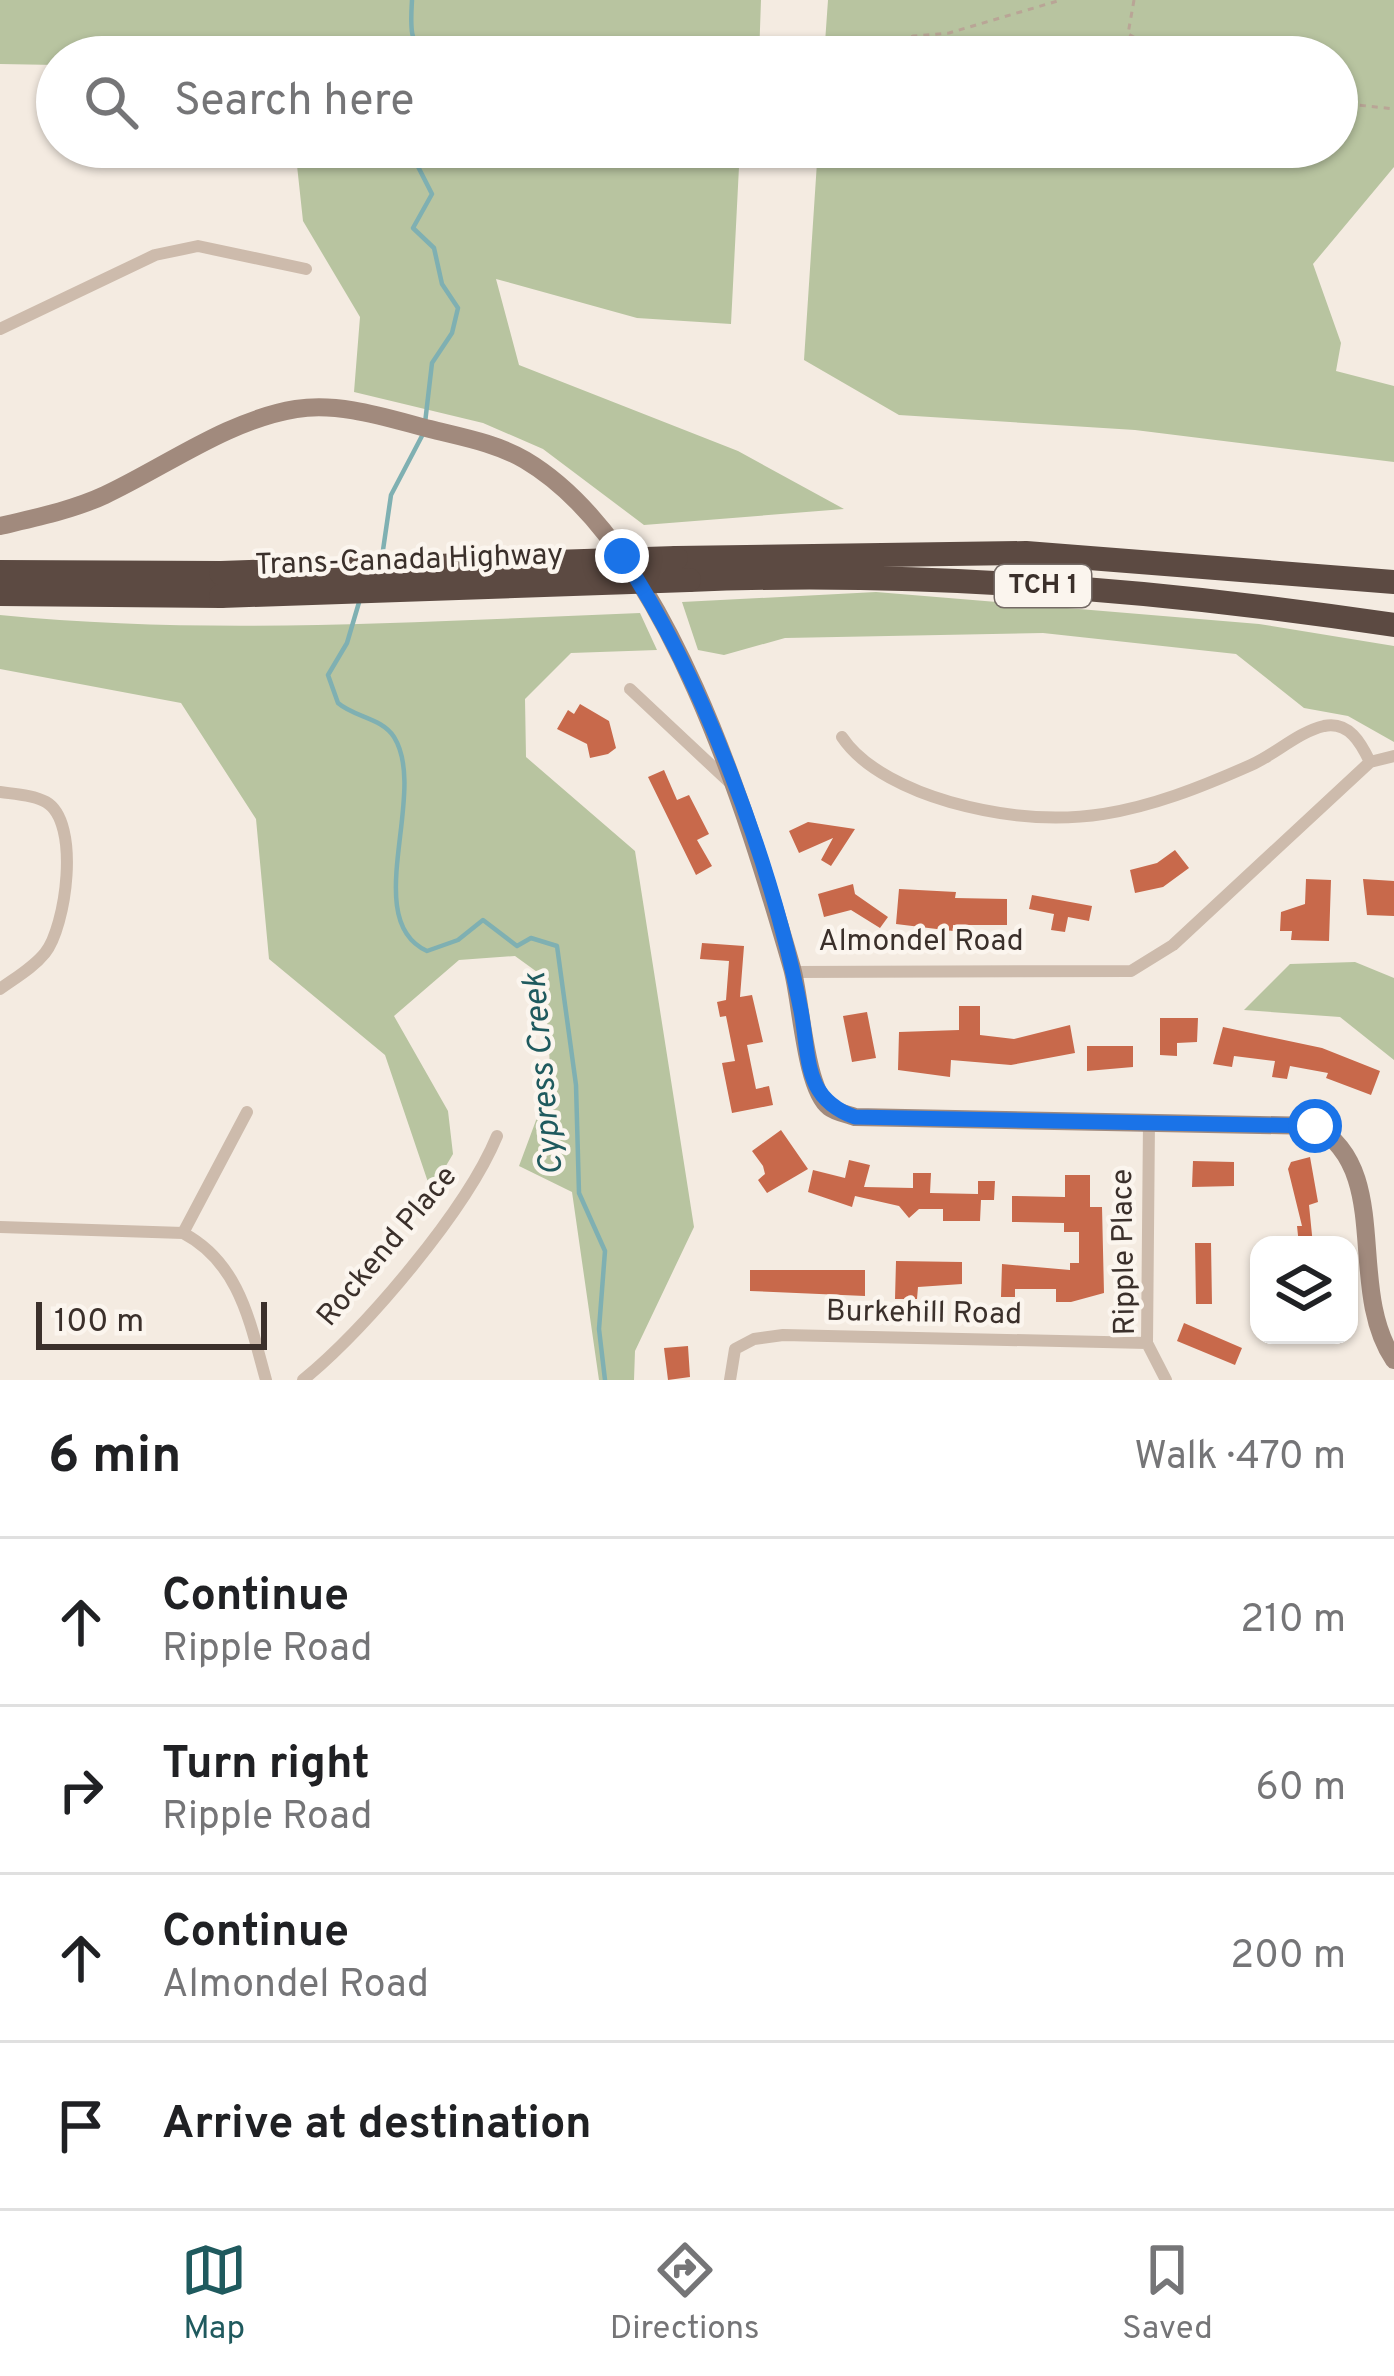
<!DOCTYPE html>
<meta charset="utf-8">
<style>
:root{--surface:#fff;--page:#f6f6f6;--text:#202124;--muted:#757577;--line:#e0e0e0;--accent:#1f5a5e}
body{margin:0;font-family:Overpass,sans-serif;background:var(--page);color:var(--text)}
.controls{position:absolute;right:36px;bottom:36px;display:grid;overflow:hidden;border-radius:24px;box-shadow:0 3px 9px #0004}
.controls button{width:108px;height:108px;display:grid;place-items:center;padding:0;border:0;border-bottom:3px solid var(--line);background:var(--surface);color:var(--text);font:60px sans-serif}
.scale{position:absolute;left:36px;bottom:30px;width:231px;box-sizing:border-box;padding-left:12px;border:6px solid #3b302b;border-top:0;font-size:33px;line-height:42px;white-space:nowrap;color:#3b302b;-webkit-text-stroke:9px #fbf5ee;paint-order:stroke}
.stop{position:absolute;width:36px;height:36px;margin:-27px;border:9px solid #1a73e8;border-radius:50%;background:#fff}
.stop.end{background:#1a73e8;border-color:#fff;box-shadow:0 3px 12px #0008}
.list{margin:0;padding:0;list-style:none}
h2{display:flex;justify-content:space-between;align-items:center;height:156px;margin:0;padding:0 48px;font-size:51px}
h2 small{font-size:39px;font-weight:400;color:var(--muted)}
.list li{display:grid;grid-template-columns:78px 1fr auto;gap:36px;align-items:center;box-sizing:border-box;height:168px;padding:0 48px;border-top:3px solid var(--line)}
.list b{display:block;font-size:45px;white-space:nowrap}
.list p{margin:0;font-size:39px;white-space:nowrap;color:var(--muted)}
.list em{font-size:39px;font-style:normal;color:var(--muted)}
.icon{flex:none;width:66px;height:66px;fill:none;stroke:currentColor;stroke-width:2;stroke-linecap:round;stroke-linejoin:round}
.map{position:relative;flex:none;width:1394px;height:1380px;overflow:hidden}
.search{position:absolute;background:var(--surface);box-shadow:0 3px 9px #0004;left:36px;right:36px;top:36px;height:132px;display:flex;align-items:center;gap:30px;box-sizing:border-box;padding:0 42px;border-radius:66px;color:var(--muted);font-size:45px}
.sheet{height:828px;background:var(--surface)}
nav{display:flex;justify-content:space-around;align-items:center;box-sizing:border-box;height:168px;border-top:3px solid var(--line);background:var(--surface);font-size:33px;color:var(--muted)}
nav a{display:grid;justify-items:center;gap:6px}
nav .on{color:var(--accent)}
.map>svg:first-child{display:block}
.green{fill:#b8c4a0}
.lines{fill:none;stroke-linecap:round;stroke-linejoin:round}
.stream{stroke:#7fb0b2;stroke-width:4.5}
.building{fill:#c8694b}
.path{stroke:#b9a596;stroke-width:3;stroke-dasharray:6 6;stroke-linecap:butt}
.street{stroke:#cdbbac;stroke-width:12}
.secondary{stroke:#a18a7d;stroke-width:18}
.highway{stroke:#5c4a42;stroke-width:24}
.highway-bridge{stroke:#5c4a42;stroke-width:24}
.route{stroke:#1a73e8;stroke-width:15}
.labels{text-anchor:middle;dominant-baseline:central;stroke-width:9;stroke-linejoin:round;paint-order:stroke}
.shield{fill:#fbf5ee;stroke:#756b66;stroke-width:3}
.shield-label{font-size:27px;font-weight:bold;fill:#3b302b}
.street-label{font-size:30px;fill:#3b302b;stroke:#fbf5ee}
.water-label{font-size:33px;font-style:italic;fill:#1f5a5e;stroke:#fbf5ee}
</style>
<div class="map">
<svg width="1394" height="1380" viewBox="0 0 1394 1380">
<rect width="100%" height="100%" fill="#f4ebe1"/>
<path class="green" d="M0 0H761L759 57H57V65L0 64Z
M828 0H1394V167L1313 264 1341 343 1336 371 1394 386V462L1135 430 899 415 804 360 818 147H1337V57H824Z
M295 147H740L731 324 637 318 496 279 519 365 738 451 844 509 644 525 543 449 483 423 354 392 360 317 303 221Z
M876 592 1259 624 1394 646V742L1348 716 1304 708 1236 654 1043 633 785 638 724 655 698 650 682 602Z
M640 613 657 650 571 653 525 699 526 757 635 851 694 1227 635 1351 634 1380H599L572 1192 519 1166 551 1080 544 977 515 956 459 960 394 1016 448 1111 453 1154 431 1191 385 1055 269 959 256 819 181 703 0 669V615C211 636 428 621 640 613Z
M1355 962 1394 978V1060L1340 1017 1244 1010 1290 964Z"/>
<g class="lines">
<path class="stream" d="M412 0C411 20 408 44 426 57
M408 147 432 194 413 228 434 248 442 284 458 308 452 333 432 363 425 423
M382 557 391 495 423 434
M360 599 347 643 328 675 338 703C354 717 382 718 394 737 429 793 359 920 427 951L458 940 483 920 517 946 531 938 557 946 576 1085 579 1193 605 1251 599 1329 605 1380"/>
</g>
<path class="building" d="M580 704 609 721 616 748 608 754 590 758 587 744 557 729 568 710 574 714Z
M664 770 677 800 689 795 709 834 697 840 712 866 696 875 648 777Z
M808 822 855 829 831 866 821 860 833 838 799 853 789 831Z
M1175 850 1189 868 1163 887 1135 893 1130 870 1157 863Z
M1306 879 1331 880 1329 941 1291 940 1292 931H1280L1281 912 1305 904Z
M1363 879 1394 881V916L1367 915Z
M853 884 855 894 888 917 880 928 851 910 824 917 818 894Z
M899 889 956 892 955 898 1007 899V925H953V931L896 924Z
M1032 895 1092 906 1089 921 1068 917 1065 932 1051 930 1054 914 1029 909Z
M702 943 744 946 740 997 752 995 763 1042 747 1045 756 1089 769 1086 773 1105 732 1113 722 1063 735 1061 726 1016 720 1017 717 1002 726 1000 729 961 700 959Z
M959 1006H980V1035L1014 1039 1070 1025 1075 1053 1011 1065 951 1060 950 1077 898 1070 899 1032 959 1030Z
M867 1012 876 1058 852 1062 843 1016Z
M1160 1018H1198L1197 1042 1177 1043V1056L1160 1055Z
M1223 1027 1322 1048 1380 1071 1371 1095 1326 1078 1328 1073 1290 1066 1287 1079 1272 1077 1275 1061 1234 1056 1232 1067 1213 1064Z
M1087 1046H1133V1067L1087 1071Z
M781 1130 808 1169 767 1193 758 1180 765 1174 763 1166 752 1151Z
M1310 1157 1318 1202 1309 1205 1313 1245H1299L1297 1226H1302L1288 1169 1291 1162Z
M849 1160 870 1165 864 1187 913 1188V1173H931L930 1193 978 1194V1181H995L994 1200H981L980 1221H943V1209H919L909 1218 899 1206 855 1196 852 1207 808 1192 813 1170 845 1178Z
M1193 1161 1234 1162V1186L1192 1187Z
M1065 1175H1090V1207H1102L1104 1293 1071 1302H1056V1289H1015V1297H1001L1002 1264 1070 1270V1263H1079V1232H1064V1223L1012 1222V1196L1065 1197Z
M1195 1243H1211L1212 1304H1196Z
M896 1261 962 1262V1284L918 1287 917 1299H895Z
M750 1270H865V1296L750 1291Z
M1184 1323 1242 1348 1235 1365 1177 1341Z
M688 1346 690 1377 668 1380 664 1348Z"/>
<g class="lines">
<path class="path" d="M1134 0 1128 34 1171 57
M868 57 913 36 949 33 1061 0
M1337 112 1358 105 1394 109"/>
<path class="street" d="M0 329 155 255 198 246 306 269
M630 689 728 781
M842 737C864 770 912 791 950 802 1067 835 1143 813 1251 765 1276 754 1298 732 1324 726 1349 721 1361 743 1370 762
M0 792C14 794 34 795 46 802 81 822 66 927 45 953 33 968 15 978 0 989
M793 972 1131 971 1173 945 1370 762 1394 756
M1149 1121 1147 1343 1166 1380
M0 1227 183 1233C240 1263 250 1323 266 1380
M183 1233 247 1112
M303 1380C366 1328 466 1211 497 1136
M730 1380 735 1349 754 1339 783 1335 1147 1343"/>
<path class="secondary" d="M0 526C34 518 73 510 105 495 165 467 228 420 296 409 341 402 387 418 430 429 462 437 496 443 525 460 667 544 748 816 792 968 801 999 805 1089 829 1107 835 1112 847 1114 855 1117L1315 1126C1394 1171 1345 1287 1394 1360"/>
<path class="highway" d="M676 558 1026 553 1394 582
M0 572 221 573
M689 580C925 570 1161 590 1394 625
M0 594 221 596"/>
<path class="highway-bridge" d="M221 573 676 558
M221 596 689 580"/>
</g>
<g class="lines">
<path class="route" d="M622 556C703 677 773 867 801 1011 810 1059 803 1098 855 1117L1315 1126"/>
</g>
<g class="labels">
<rect class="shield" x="995" y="565" width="96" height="42" rx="9"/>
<g class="shield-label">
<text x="1043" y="586">TCH 1</text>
</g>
<g class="street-label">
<text transform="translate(409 561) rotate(-2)">Trans-Canada Highway</text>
<text x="921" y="942">Almondel Road</text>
<text transform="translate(388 1247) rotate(-50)">Rockend Place</text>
<text transform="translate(1125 1252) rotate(-91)">Ripple Place</text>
<text transform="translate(924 1314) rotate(1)">Burkehill Road</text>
</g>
<g class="water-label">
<text transform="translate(545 1074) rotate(-95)">Cypress Creek</text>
</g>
</g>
</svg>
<div class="controls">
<button><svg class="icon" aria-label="layers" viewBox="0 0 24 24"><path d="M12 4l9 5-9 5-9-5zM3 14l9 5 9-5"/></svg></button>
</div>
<div class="scale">100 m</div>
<div class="stop" style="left:1315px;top:1126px"></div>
<div class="stop end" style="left:622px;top:556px"></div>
<div class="search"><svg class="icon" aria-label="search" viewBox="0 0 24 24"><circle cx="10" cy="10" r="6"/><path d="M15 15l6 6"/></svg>Search here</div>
</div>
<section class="sheet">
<h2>6 min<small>Walk · 470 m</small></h2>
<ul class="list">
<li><svg class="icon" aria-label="ahead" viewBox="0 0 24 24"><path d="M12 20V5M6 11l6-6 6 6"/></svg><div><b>Continue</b><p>Ripple Road</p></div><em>210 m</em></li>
<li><svg class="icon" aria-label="right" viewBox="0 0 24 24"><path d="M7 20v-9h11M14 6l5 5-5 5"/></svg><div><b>Turn right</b><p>Ripple Road</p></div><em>60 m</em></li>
<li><svg class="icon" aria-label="ahead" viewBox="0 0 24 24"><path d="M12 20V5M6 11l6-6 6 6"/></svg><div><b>Continue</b><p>Almondel Road</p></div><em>200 m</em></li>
<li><svg class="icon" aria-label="arrive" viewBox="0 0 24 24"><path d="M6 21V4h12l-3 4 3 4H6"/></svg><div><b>Arrive at destination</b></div></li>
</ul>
</section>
<nav>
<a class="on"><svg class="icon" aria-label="map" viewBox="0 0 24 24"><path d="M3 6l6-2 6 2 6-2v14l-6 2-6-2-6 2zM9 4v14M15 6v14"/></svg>Map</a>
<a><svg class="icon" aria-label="directions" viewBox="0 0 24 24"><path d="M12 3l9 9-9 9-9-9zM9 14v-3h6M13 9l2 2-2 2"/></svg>Directions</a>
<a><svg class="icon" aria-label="saved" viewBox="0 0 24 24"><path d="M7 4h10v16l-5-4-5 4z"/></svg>Saved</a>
</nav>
